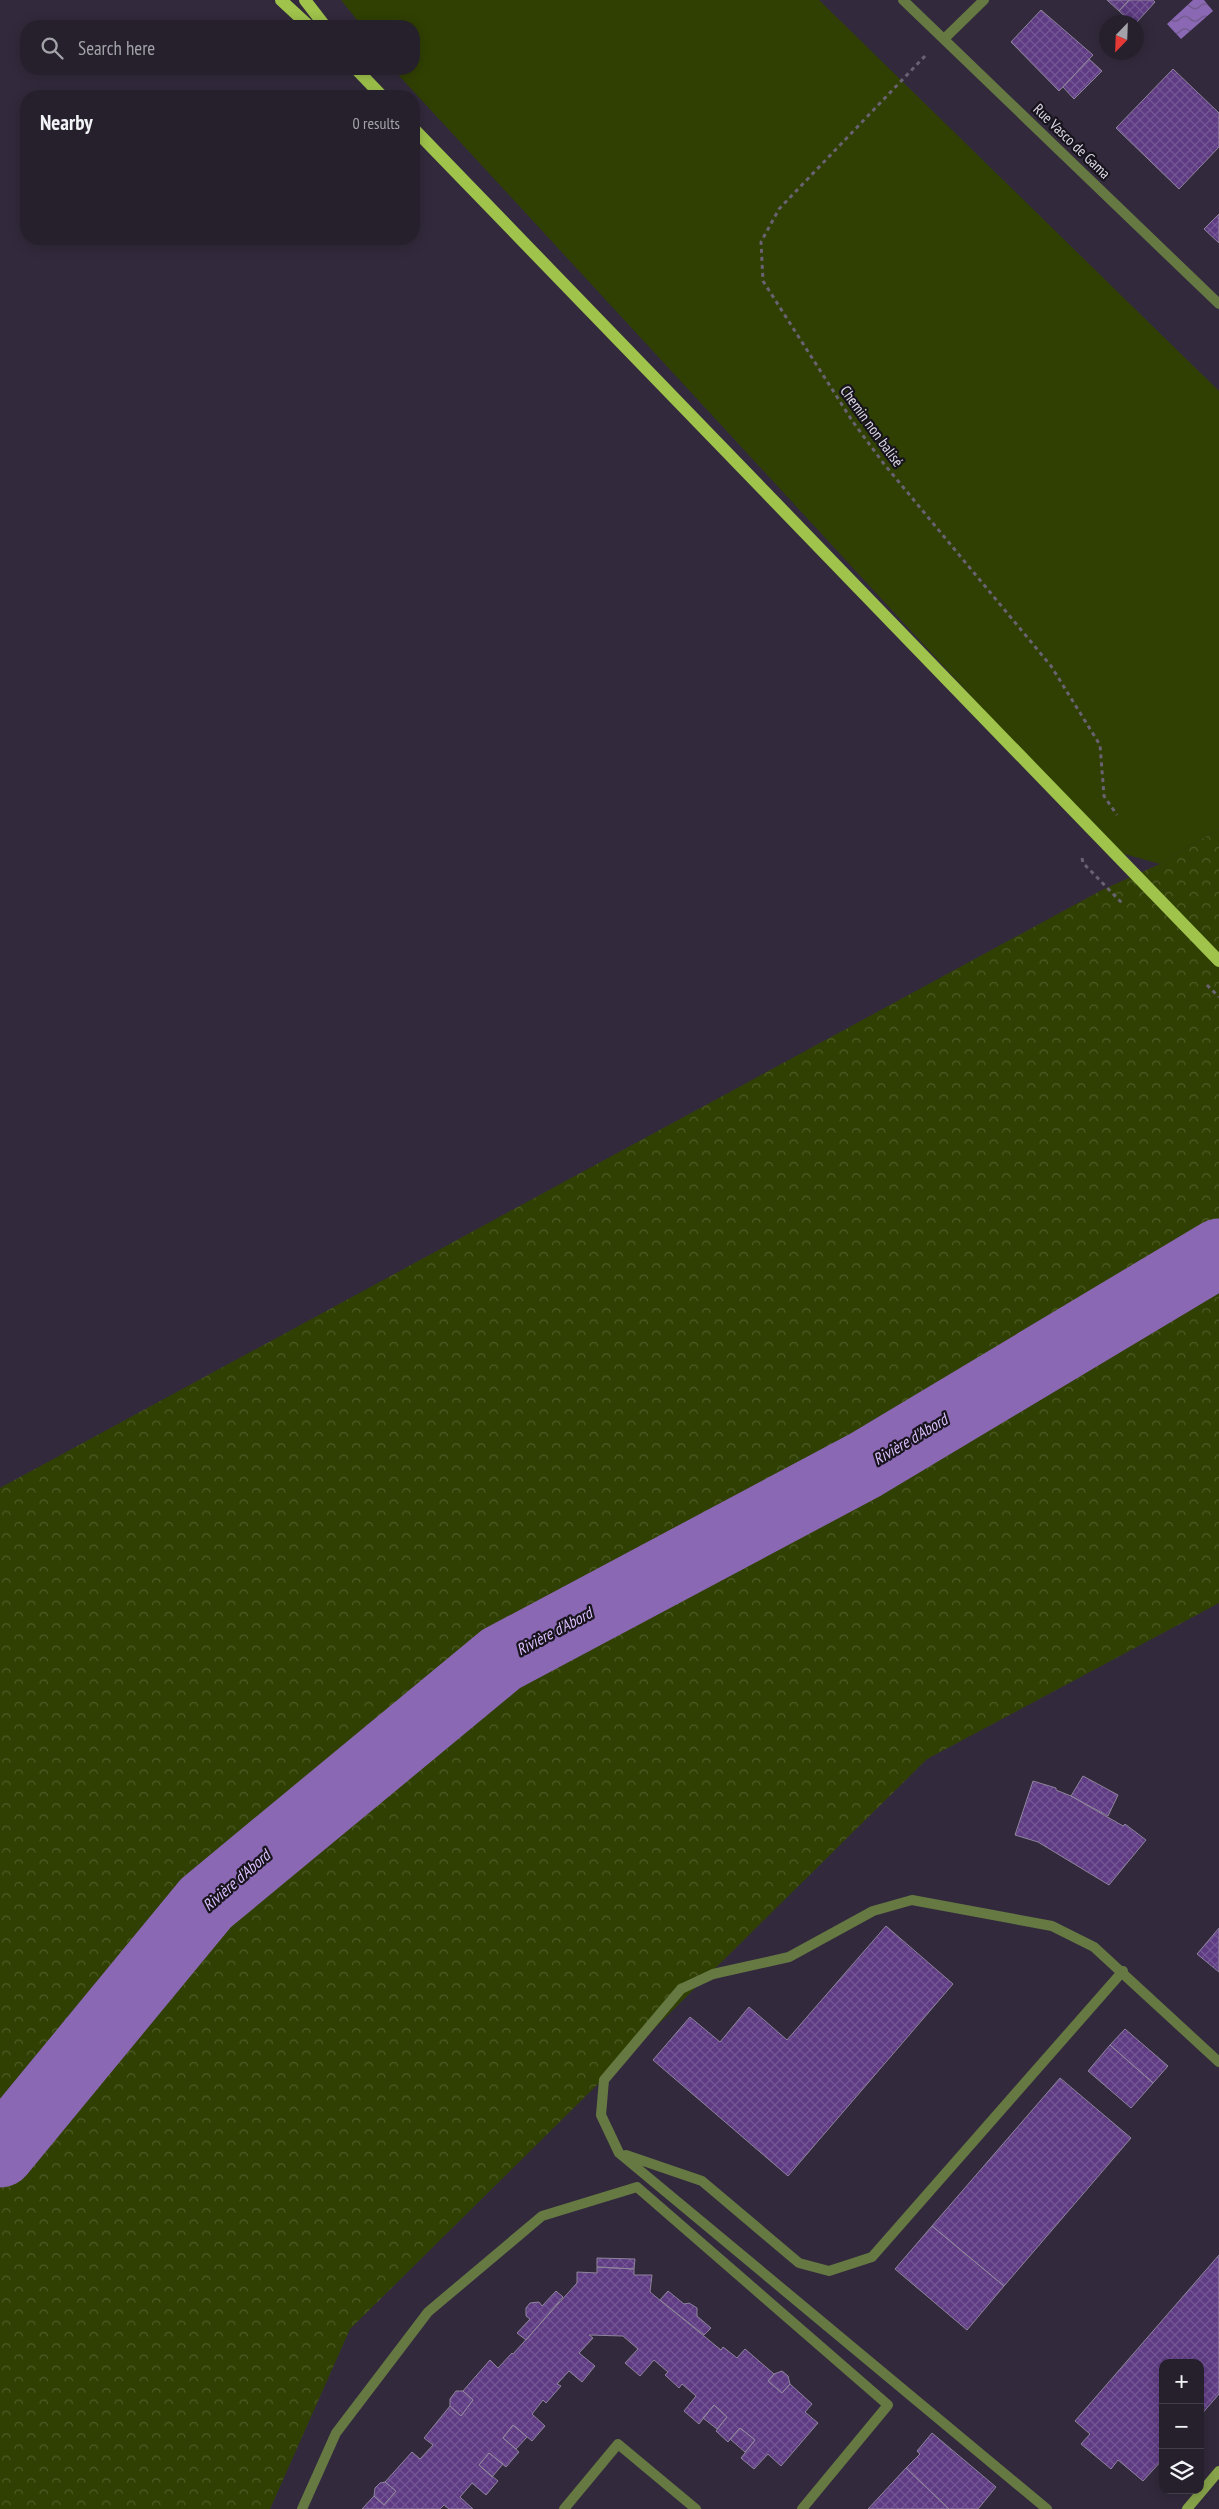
<!DOCTYPE html>
<meta charset="utf-8">
<style>
:root{--surface:#26202d;--page:#2e2835;--text:#f1f3f6;--muted:#a4a3aa;--line:#423e49}
body{margin:0;font-family:"PT Sans Narrow",sans-serif;background:var(--page);color:var(--text)}
.controls{position:absolute;right:15px;bottom:15px;display:grid;overflow:hidden;border-radius:10px;box-shadow:0 2px 12px #0003}
.controls button{width:45px;height:45px;display:grid;place-items:center;padding:0;border:0;border-bottom:1px solid var(--line);background:var(--surface);color:var(--text);font:25px sans-serif}
.compass{position:absolute;left:1099px;top:15px;width:45px;height:45px;border-radius:50%;background:var(--surface);box-shadow:0 2px 12px #0003;rotate:203deg}
.list{margin:0;padding:0;list-style:none}
h2{display:flex;justify-content:space-between;align-items:center;height:65px;margin:0;padding:0 20px;font-size:21px}
h2 small{font-size:16px;font-weight:400;color:var(--muted)}
.icon{flex:none;width:28px;height:28px;fill:none;stroke:currentColor;stroke-width:2;stroke-linecap:round;stroke-linejoin:round}
.map{position:relative;flex:none;width:1219px;height:2509px;overflow:hidden}
.search{position:absolute;background:var(--surface);box-shadow:0 2px 12px #0003;left:20px;top:20px;width:400px;height:55px;display:flex;align-items:center;gap:12px;box-sizing:border-box;padding:0 18px;border-radius:20px;color:var(--muted);font-size:19px}
.panel{position:absolute;background:var(--surface);box-shadow:0 2px 12px #0003;left:20px;top:90px;width:400px;height:155px;border-radius:20px}
.map>svg:first-child{display:block}
.grass{fill:#304002}
.forest{fill:url(#forest-crowns)}
.water{fill:url(#water-waves)}
.lines{fill:none;stroke-linecap:round;stroke-linejoin:round}
.river{stroke:#8b68b4;stroke-width:69}
.building{fill:url(#building-cross-hatch);stroke:#8e849b}
.path{stroke:#696272;stroke-width:3;stroke-dasharray:4 4;stroke-linecap:butt}
.lane{stroke:#677943;stroke-width:10}
.street{stroke:#677943;stroke-width:10}
.secondary{stroke:#87a349;stroke-width:10}
.primary{stroke:#9fc34b;stroke-width:12}
.labels{text-anchor:middle;dominant-baseline:central;stroke-width:4.5;stroke-linejoin:round;paint-order:stroke}
.street-label{font-size:15px;fill:#ded9e6;stroke:#18141d}
.water-label{font-size:16px;font-style:italic;fill:#dbbffd;stroke:#18141d}
</style>
<div class="map">
<svg width="1219" height="2509" viewBox="0 0 1219 2509">
<defs>
<pattern id="forest-crowns" width="20" height="18" patternUnits="userSpaceOnUse" patternTransform="scale(1.25)"><rect width="20" height="18" fill="#304002"/><path d="M2 6a3 3 0 1 1 6 0M12 15a3 3 0 1 1 6 0" fill="none" stroke="#4e5b27"/></pattern>
<pattern id="water-waves" width="16" height="10" patternUnits="userSpaceOnUse" patternTransform="scale(1.25)"><rect width="16" height="10" fill="#8b68b4"/><path d="M0 5q4-4 8 0t8 0" fill="none" stroke="#6e5888"/></pattern>
<pattern id="building-cross-hatch" width="8" height="8" patternUnits="userSpaceOnUse" patternTransform="scale(1.25)"><rect width="8" height="8" fill="#5e3b83"/><path d="M0 0l8 8M0 8l8-8" fill="none" stroke="#755795"/></pattern>
</defs>
<rect width="100%" height="100%" fill="#322a3c"/>
<path class="grass" d="M341 0H819L1219 391V829L1160 864 1114 851 403 80 394 69H414V26H362Z"/>
<path class="forest" d="M1219 829V1603L927 1759 350 2329 270 2509H0V1488L1102 890 1160 864Z"/>
<path class="water" d="M1193 0H1204L1213 11 1181 39 1167 24Z"/>
<g class="lines">
<path class="river" d="M0 2153 206 1903 501 1659 865 1465 1219 1253"/>
</g>
<path class="building" d="M1107 0H1129L1119 11Z
M1129 0H1153L1155 2 1136 23 1131 22 1119 11Z
M1041 10 1093 55 1059 91 1011 42Z
M1089 59 1102 71 1074 99 1063 87Z
M1173 69 1219 113V147L1179 189 1116 128Z
M1219 214V243L1204 229Z
M1083 1776 1118 1795 1108 1816 1071 1796Z
M1033 1781 1056 1788V1790L1071 1796 1123 1826 1125 1824 1146 1840 1109 1885 1038 1842 1015 1835Z
M886 1926 953 1984 788 2176 653 2060 690 2017 720 2042 749 2007 787 2040Z
M1219 1928V1972L1197 1954Z
M1125 2029 1168 2066 1153 2083 1110 2045Z
M1110 2045 1153 2083 1131 2108 1088 2071Z
M1060 2078 1131 2138 1004 2286 932 2226Z
M932 2226 1004 2286 967 2330 895 2269Z
M1219 2255V2394L1200 2416V2363H1163V2459L1143 2481 1118 2460 1111 2469 1081 2444 1090 2434 1075 2421Z
M597 2258 635 2259 634 2269 597 2267Z
M597 2267 634 2269V2275H652L650 2292 721 2350 723 2347 737 2358 745 2349 774 2374 768 2381 782 2393 790 2384 812 2404 805 2412 818 2423 781 2466 768 2454 754 2469 741 2458 755 2440 740 2428 728 2442 716 2431 727 2417 714 2405 699 2424 684 2411 696 2396 682 2384 679 2388 665 2375 668 2372 654 2360 640 2376 625 2363 638 2349 623 2336 589 2335 593 2338 579 2353 595 2366 582 2382 569 2371 557 2384 561 2386 546 2403 543 2400 532 2414 545 2426 532 2441 513 2425 503 2438 519 2452 506 2467 489 2453 479 2465 498 2481 486 2495 472 2483 460 2497 473 2509H449L444 2505 440 2509H362L374 2496 384 2505 396 2491 385 2482 412 2452 420 2459 433 2445 424 2438 450 2406 461 2416 473 2400 463 2391 490 2360 498 2368 512 2353 513 2354 577 2283V2272L597 2273Z
M556 2291 563 2297 526 2340 517 2333 530 2319 526 2316V2308L530 2303 539 2302 542 2306Z
M668 2291 684 2304 689 2303 697 2308V2316L711 2328 704 2335 660 2300Z
M782 2371 788 2376 790 2384 782 2393 768 2381 774 2374Z
M456 2391H463L473 2400 461 2416 450 2406V2399Z
M714 2405 727 2417 717 2429 703 2418Z
M513 2425 527 2437 516 2449 503 2438Z
M740 2428 755 2440 745 2452 730 2439Z
M932 2433 996 2487 978 2509H949L906 2468 920 2454 917 2451Z
M489 2453 503 2464 492 2477 479 2465Z
M906 2468 949 2509H868Z
M385 2482 396 2491 384 2505 374 2496 375 2488 380 2483Z"/>
<g class="lines">
<path class="path" d="M925 56 779 209 761 242 763 281 853 422 884 464 1051 666 1100 745 1104 796 1117 815
M1082 858 1083 863 1122 903
M1207 985 1219 997"/>
<path class="lane" d="M626 2155 702 2181 799 2263 829 2271 872 2257 1123 1971
M302 2509 336 2433 428 2312 542 2216 637 2187 888 2405 802 2509
M564 2509 618 2444 696 2509
M1047 2509 619 2153 601 2115 604 2080 681 1989 713 1974 789 1957 873 1911 912 1900 1052 1926 1094 1947 1219 2062"/>
<path class="street" d="M903 0 1219 304
M944 39 984 0"/>
<path class="secondary" d="M1187 2509 1219 2471"/>
<path class="primary" d="M281 0 309 26
M305 0 325 26
M356 69 382 96
M414 129 1219 961"/>
</g>
<g class="labels">
<g class="street-label">
<text transform="translate(1072 141) rotate(44)">Rue Vasco de Gama</text>
<text transform="translate(872 426) rotate(54)">Chemin non balisé</text>
</g>
<g class="water-label">
<text transform="translate(910 1439) rotate(-31)">Rivière d'Abord</text>
<text transform="translate(554 1631) rotate(-28)">Rivière d'Abord</text>
<text transform="translate(236 1880) rotate(-41)">Rivière d'Abord</text>
</g>
</g>
</svg>
<div class="controls">
<button>+</button>
<button>−</button>
<button><svg class="icon" aria-label="layers" viewBox="0 0 24 24"><path d="M12 4l9 5-9 5-9-5zM3 14l9 5 9-5"/></svg></button>
</div>
<svg class="compass" viewBox="-18 -18 36 36"><path d="M0-13l5 13h-10z" fill="#e53935"/><path d="M0 13l5-13h-10z" fill="#a4a3aa"/></svg>
<div class="search"><svg class="icon" aria-label="search" viewBox="0 0 24 24"><circle cx="10" cy="10" r="6"/><path d="M15 15l6 6"/></svg>Search here</div>
<section class="panel">
<h2>Nearby<small>0 results</small></h2>
<ul class="list">
</ul>
</section>
</div>
